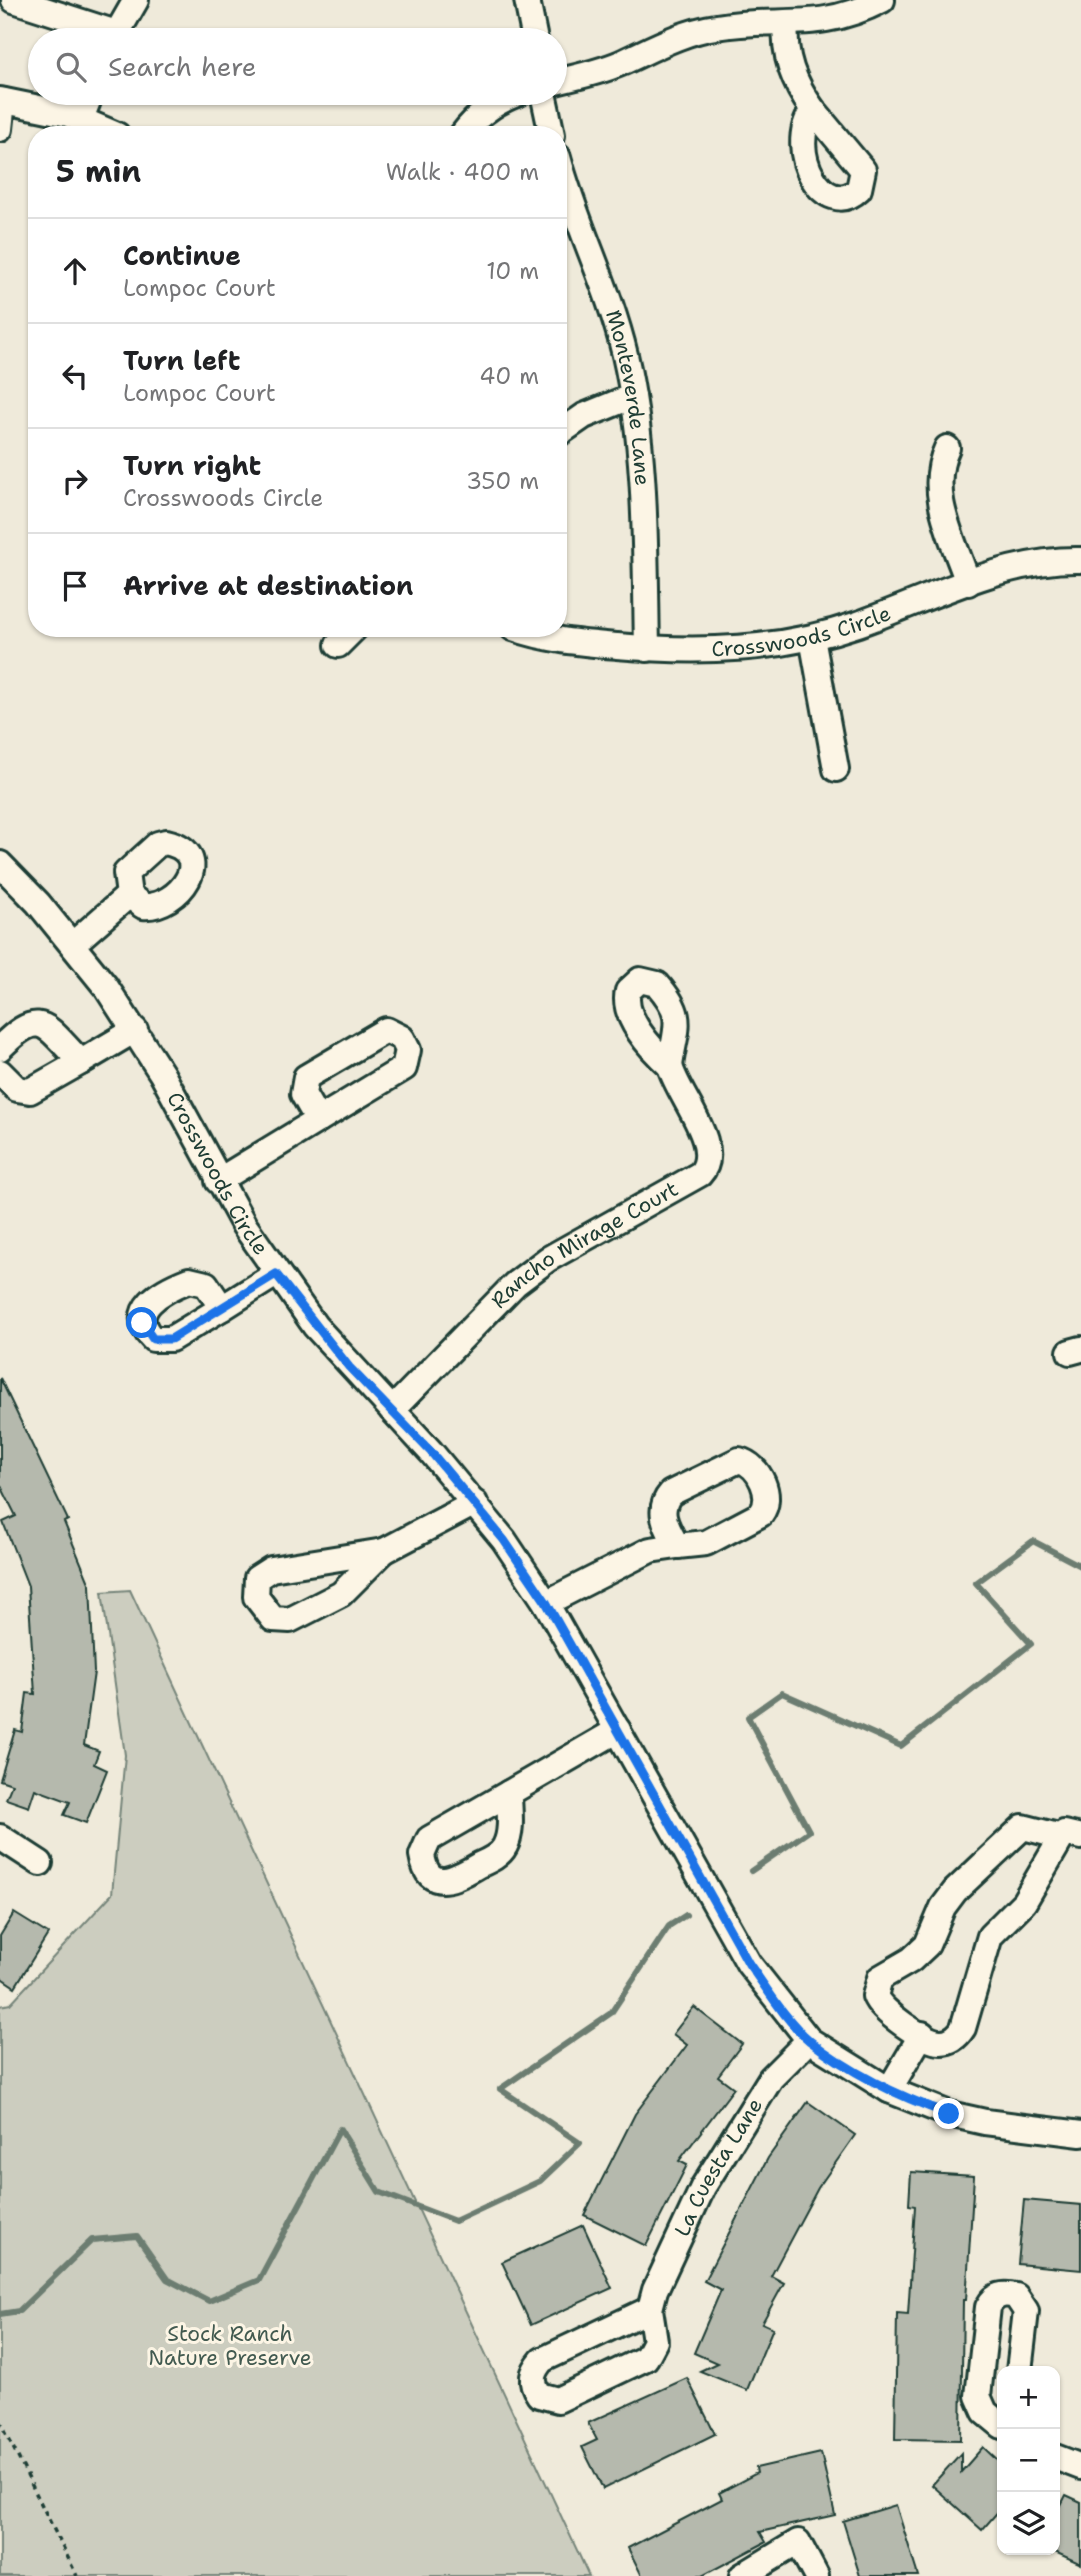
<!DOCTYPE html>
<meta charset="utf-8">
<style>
:root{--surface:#fff;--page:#f2f2f2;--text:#202124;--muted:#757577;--line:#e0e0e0}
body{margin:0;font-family:"Shantell Sans",sans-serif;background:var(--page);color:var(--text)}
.controls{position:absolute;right:21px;bottom:21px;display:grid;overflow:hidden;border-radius:14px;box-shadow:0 2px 5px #0004}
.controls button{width:63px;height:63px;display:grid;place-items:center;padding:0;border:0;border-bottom:2px solid var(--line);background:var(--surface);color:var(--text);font:35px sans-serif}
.stop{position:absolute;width:21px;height:21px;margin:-16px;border:5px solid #1a73e8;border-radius:50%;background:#fff}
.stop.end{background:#1a73e8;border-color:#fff;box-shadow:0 2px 7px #0008}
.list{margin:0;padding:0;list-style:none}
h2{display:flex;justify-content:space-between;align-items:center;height:91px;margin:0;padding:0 28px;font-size:30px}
h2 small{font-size:23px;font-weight:400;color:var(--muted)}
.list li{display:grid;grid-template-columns:46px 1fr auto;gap:21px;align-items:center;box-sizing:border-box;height:105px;padding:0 28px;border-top:2px solid var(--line)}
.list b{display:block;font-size:26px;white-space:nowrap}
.list p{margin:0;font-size:23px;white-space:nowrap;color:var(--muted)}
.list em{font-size:23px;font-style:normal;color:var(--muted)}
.icon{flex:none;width:38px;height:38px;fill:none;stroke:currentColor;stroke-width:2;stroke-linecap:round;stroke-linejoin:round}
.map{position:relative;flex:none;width:1081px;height:2576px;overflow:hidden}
.search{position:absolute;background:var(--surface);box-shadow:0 2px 5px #0004;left:28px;top:28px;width:539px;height:77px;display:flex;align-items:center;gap:18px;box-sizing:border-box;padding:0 24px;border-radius:38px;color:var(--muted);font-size:26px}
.panel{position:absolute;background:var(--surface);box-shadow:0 2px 5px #0004;left:28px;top:126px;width:539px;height:511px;border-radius:28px}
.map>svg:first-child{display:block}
.green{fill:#cccdbf;stroke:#76857a;stroke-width:2}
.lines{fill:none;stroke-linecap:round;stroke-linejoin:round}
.stream{stroke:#6c7d71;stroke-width:6}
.building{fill:#b5b9ad;stroke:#1f3d34;stroke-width:2}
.minor-casing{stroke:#1f3d34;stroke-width:30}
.path{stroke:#1f3d34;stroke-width:3.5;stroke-dasharray:5 5;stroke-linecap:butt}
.minor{stroke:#fcf5e5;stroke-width:24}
.route{stroke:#1a73e8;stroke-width:9}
.labels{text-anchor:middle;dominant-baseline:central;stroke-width:6;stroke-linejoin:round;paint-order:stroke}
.street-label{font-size:21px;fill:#1f3d34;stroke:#fcf5e5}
.park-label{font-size:21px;fill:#425a50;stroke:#fcf5e5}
</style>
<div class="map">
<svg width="1081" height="2576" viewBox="0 0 1081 2576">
<rect width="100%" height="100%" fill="#efeada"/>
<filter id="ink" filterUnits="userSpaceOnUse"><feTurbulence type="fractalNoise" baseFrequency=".0143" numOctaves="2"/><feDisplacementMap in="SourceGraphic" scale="14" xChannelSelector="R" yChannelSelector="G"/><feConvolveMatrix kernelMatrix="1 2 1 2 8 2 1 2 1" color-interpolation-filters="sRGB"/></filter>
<g filter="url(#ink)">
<path class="green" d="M130 1590 589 2576H0V2006L10 2004 112 1894 125 1755 102 1592Z"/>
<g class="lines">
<path class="stream" d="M751 1871 809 1831 748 1717 782 1693 901 1746 1031 1644 976 1583 1033 1541 1081 1566
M0 2314 19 2311 92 2240 137 2236 167 2279 209 2301 259 2280 340 2129 379 2192 455 2221 540 2181 580 2143 500 2089 611 2013 669 1926 686 1915"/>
</g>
<path class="building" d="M0 1378 68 1520 64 1522 90 1585 94 1672 84 1745 99 1751 94 1764 107 1770 86 1823 64 1815 70 1802 35 1789 29 1807 6 1799 12 1784 0 1780 15 1730 22 1732 27 1693 35 1694 28 1586 3 1522 16 1516 0 1484Z
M14 1913 48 1934 15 1987 0 1977V1936Z
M694 2007 742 2044 718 2076 734 2088 679 2161 687 2165 646 2246 584 2215 635 2114 687 2045 673 2034Z
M808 2102 855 2135 818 2188 771 2276 784 2283 762 2323 773 2328 747 2390 700 2371 717 2363 694 2353 721 2290 704 2281 768 2158Z
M911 2172 974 2176 966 2300H963L961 2440 895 2439 897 2313 908 2314 915 2206 909 2205Z
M1024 2200 1081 2205V2270L1018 2264Z
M583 2225 612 2288 531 2325 502 2262Z
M687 2378 715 2434 603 2489 582 2447 597 2440 588 2423Z
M983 2447 1002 2465V2507L982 2530 932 2485 961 2453V2472Z
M821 2453 835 2515 760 2532 766 2542 702 2576H642L628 2548 722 2499 719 2493 757 2473 756 2468Z
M1066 2495 1081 2502V2564L1055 2552V2502L1061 2505Z
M896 2505 918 2576H860L843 2521Z"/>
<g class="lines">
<defs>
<g id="minor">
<path d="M14 0 116 33"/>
<path d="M527 0 535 40"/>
<path d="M786 23C783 56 794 83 813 110"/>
<path d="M113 40 136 0"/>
<path d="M555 82C577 77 600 72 621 63 652 49 682 32 716 27 781 16 817 33 882 0"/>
<path d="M543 93 552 135"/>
<path d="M0 100 68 114 117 135"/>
<path d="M813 110 863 170 859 189C825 222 784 151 813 110Z"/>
<path d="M81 119 91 93"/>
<path d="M0 129 3 101"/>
<path d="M462 135C477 115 496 101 519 93"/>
<path id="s1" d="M558 157C576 225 609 287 625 355 647 451 645 551 647 649"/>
<path d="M558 434 584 416 633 396"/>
<path d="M947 448C926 493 954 540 968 583"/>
<path id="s2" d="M513 628C546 640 582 643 617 646 699 653 780 651 858 624 930 599 1004 558 1081 560"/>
<path d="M812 638 836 769"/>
<path d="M338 645 355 628"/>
<path d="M166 842C219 854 178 909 143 906L129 895 126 873 158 844Z"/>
<path id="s3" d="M0 864 38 903 106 987 162 1074 244 1225 315 1326 431 1452 504 1540 546 1603 749 1964 809 2040 889 2090 949 2114 985 2122 1081 2134"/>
<path d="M73 944 129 895"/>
<path d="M640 980 657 984C687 1018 675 1027 670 1066 652 1050 621 1017 628 991Z"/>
<path d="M386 1030 402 1038 408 1050 404 1068 318 1120 303 1094 306 1077Z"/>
<path d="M0 1048C42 1006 45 1026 81 1062L30 1091 17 1089 0 1072"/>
<path d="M81 1062 135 1030"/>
<path d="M218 1181 318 1120"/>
<path d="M189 1280 206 1284 222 1308 171 1339H153C124 1310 163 1290 189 1280Z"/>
<path d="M222 1308 276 1274"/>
<path d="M1070 1352 1081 1349"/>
<path id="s4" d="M392 1410 515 1284 548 1259 700 1174C725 1148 678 1096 670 1066"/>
<path d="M739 1460C760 1465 774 1497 761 1514L706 1543 677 1546C668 1529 655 1511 671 1493Z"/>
<path d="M384 1551 341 1594 290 1620 273 1619 256 1597 257 1578 271 1569Z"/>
<path d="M384 1551 475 1503"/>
<path d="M546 1603 650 1550 677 1546"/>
<path d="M509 1793C509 1809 513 1831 505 1846 500 1856 488 1861 479 1865 457 1878 428 1895 422 1855L429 1839Z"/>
<path d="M509 1793 618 1730"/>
<path d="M0 1837 40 1863"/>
<path d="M1062 1837 1023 1827 955 1891 943 1907 927 1945 911 1960 880 1978 875 1996C881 2011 923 2042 941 2042 951 2042 958 2036 963 2028L990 1936 1024 1902 1062 1837 1064 1833 1081 1837"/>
<path d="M889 2090 922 2034"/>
<path d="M650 2309 655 2341 646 2358 558 2400 539 2395C529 2381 532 2372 542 2360Z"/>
<path id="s5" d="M650 2309 655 2290 703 2187 771 2078 809 2040"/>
<path d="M1002 2426 985 2412 978 2396 988 2307C995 2294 1003 2293 1016 2296L1026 2311 1019 2371"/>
<path d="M1055 2457 1081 2467"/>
<path d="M742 2576 798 2542 816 2576"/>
</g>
</defs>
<use href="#minor" class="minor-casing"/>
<path class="path" d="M0 2421 77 2576"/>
<use href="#minor" class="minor"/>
</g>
</g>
<g class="lines" filter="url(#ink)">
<path class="route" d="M142 1323 153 1339H171L276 1274 349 1367 431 1452 504 1540 546 1602 749 1964C767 1989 786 2021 810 2041 852 2074 900 2097 949 2114"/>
</g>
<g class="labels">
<g class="street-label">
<text stroke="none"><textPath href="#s1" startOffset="252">Monteverde Lane</textPath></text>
<text stroke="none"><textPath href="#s2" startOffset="292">Crosswoods Circle</textPath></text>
<text stroke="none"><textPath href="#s3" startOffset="380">Crosswoods Circle</textPath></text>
<text stroke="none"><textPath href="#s4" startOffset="256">Rancho Mirage Court</textPath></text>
<text stroke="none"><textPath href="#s5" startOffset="158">La Cuesta Lane</textPath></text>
</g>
<g class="park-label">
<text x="230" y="2334">Stock Ranch<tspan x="230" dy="24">Nature Preserve</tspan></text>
</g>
</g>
</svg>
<div class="controls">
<button>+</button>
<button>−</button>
<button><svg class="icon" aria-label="layers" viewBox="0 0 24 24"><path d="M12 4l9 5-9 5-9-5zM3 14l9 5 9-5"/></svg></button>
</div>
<div class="stop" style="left:142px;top:1323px"></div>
<div class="stop end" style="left:949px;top:2114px"></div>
<div class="search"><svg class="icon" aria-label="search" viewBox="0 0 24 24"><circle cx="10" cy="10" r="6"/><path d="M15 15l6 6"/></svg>Search here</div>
<section class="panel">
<h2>5 min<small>Walk · 400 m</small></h2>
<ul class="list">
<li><svg class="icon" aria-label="ahead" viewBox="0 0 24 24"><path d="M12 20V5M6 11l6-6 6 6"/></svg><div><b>Continue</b><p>Lompoc Court</p></div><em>10 m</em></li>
<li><svg class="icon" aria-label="left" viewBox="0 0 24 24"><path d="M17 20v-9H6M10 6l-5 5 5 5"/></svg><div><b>Turn left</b><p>Lompoc Court</p></div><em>40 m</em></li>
<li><svg class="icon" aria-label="right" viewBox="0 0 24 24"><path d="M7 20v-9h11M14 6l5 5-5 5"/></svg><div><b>Turn right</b><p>Crosswoods Circle</p></div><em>350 m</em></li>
<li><svg class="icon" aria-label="arrive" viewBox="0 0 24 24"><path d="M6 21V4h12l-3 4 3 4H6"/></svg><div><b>Arrive at destination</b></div></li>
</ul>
</section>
</div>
